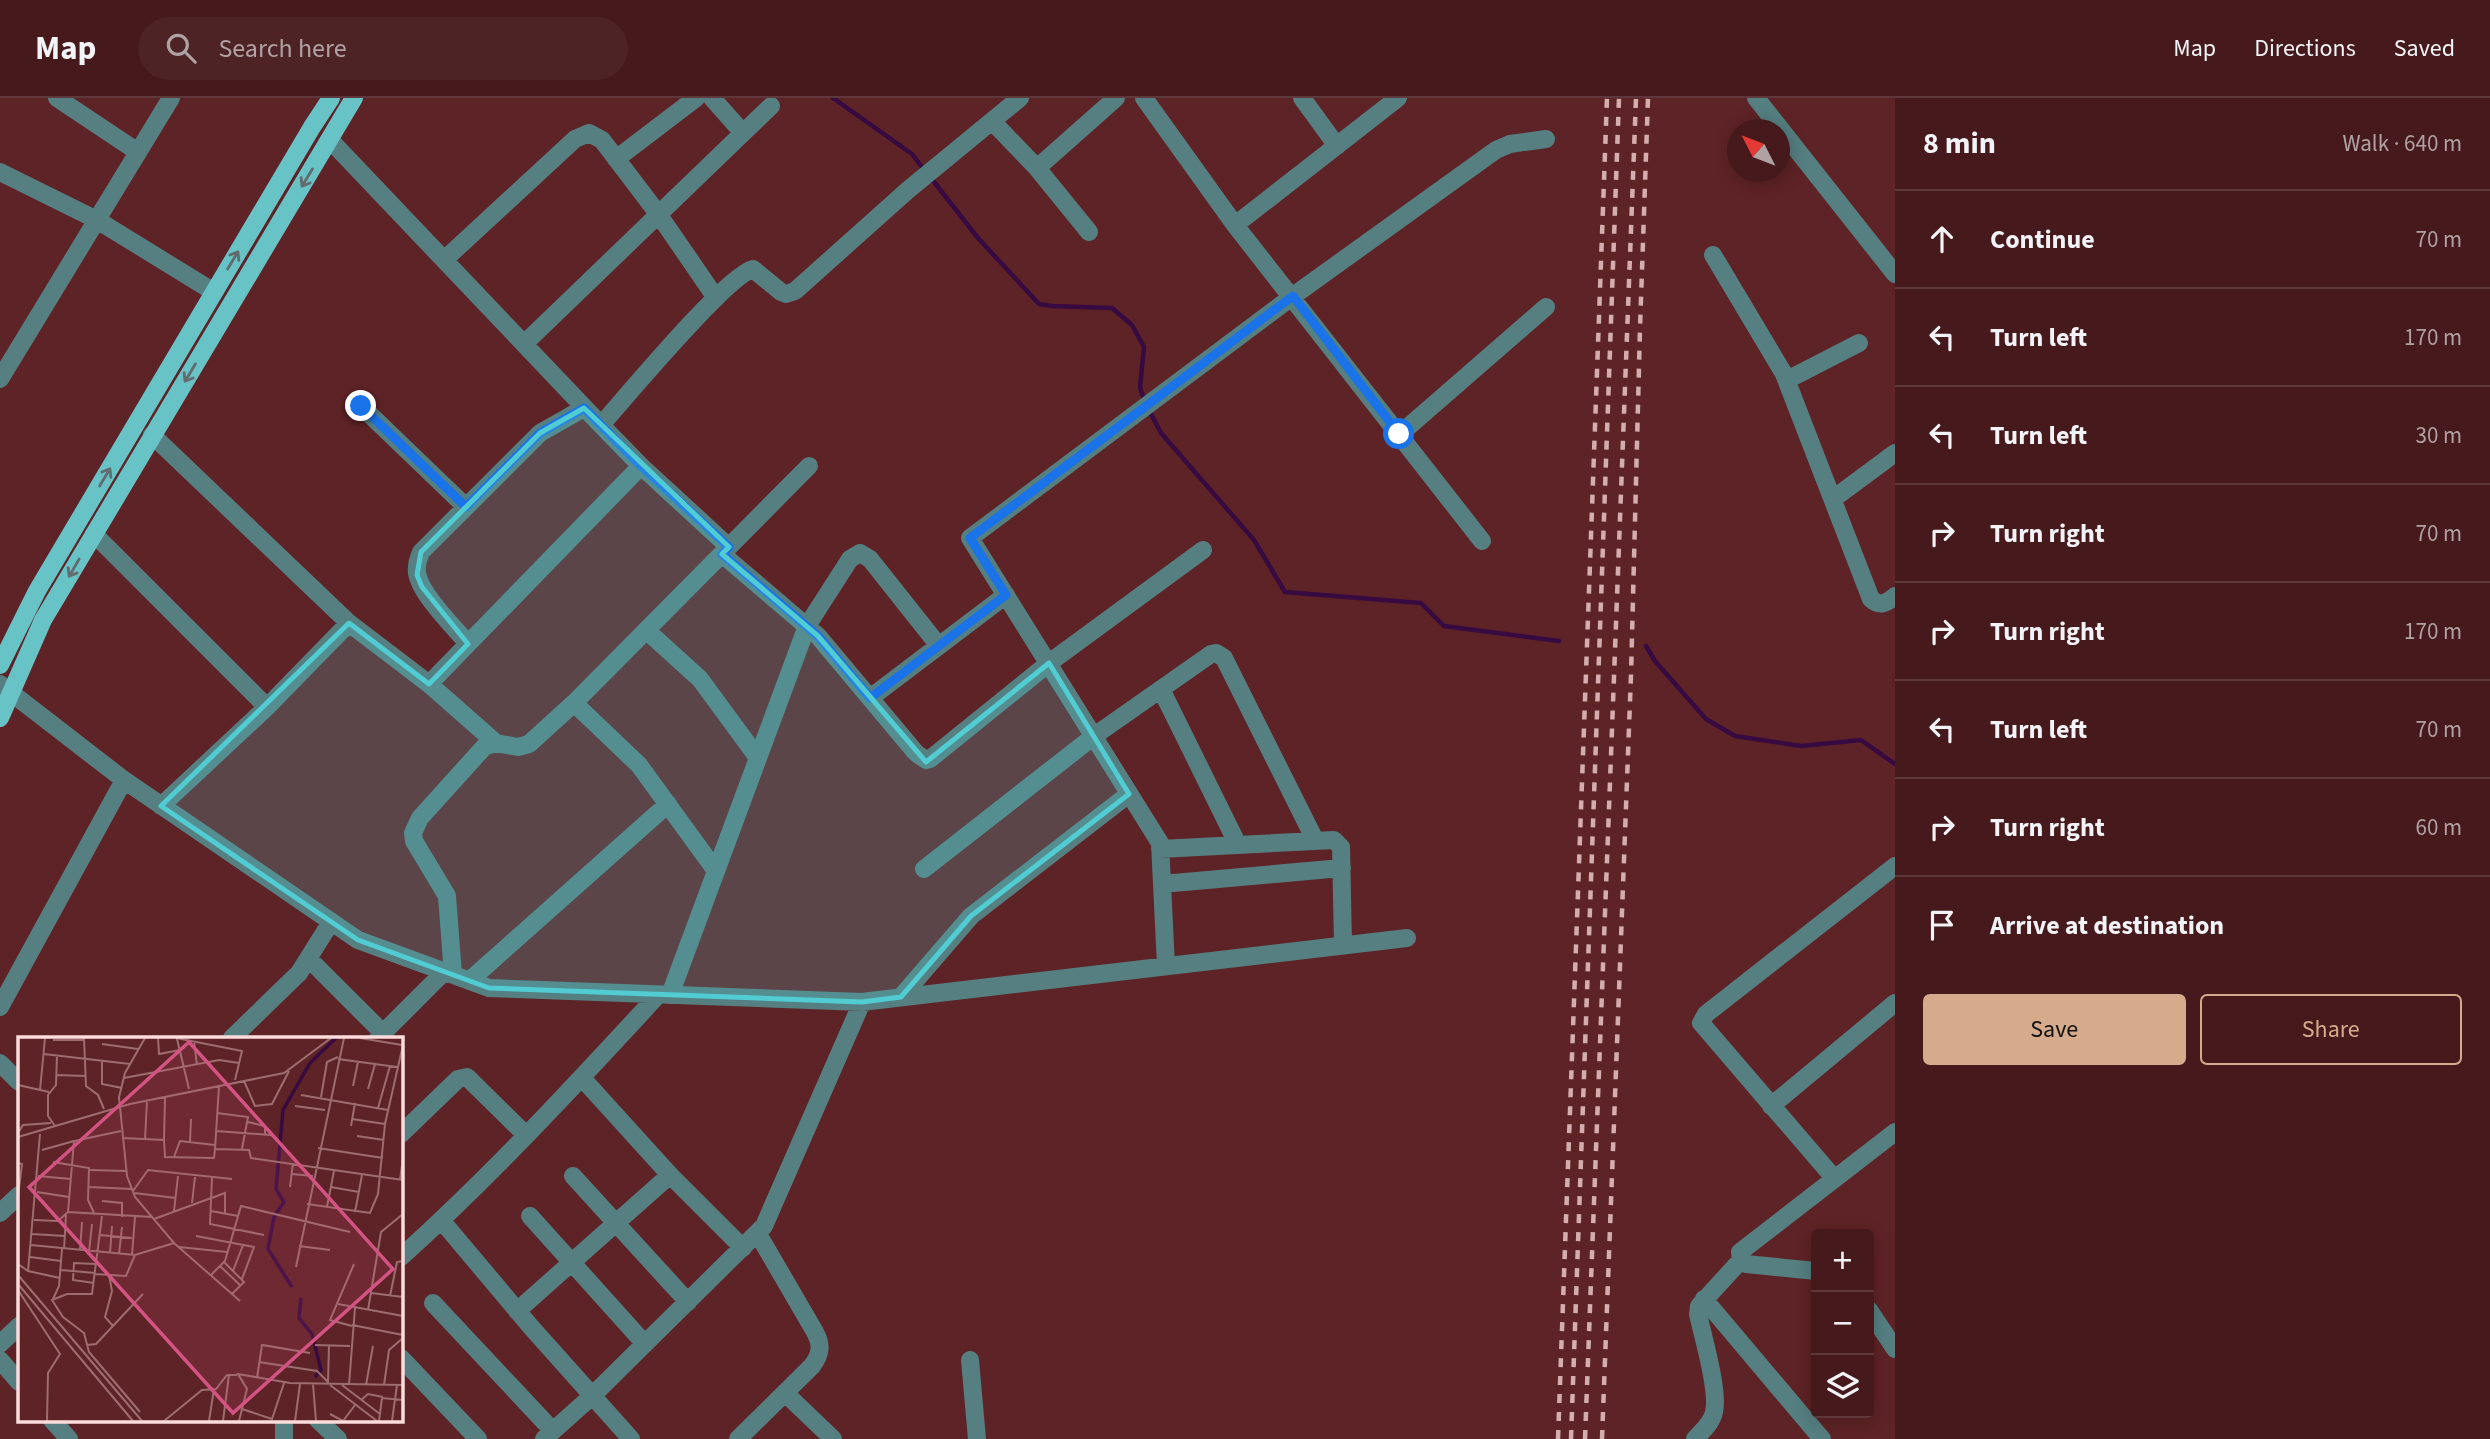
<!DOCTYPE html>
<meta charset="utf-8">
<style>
:root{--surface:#461a1c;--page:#4d2325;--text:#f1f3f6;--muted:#b0a1a3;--line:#5e383b;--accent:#d6ab8b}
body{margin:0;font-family:"Source Sans 3",sans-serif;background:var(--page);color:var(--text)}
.controls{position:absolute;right:21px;bottom:21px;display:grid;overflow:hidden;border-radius:7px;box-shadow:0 4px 18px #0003}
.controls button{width:63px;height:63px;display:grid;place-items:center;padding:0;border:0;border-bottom:2px solid var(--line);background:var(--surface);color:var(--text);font:35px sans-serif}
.compass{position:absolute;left:1727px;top:21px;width:63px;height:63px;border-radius:50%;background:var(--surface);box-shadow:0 4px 18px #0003;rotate:312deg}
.stop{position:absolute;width:21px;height:21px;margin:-16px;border:5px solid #1a73e8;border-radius:50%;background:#fff}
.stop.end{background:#1a73e8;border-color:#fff;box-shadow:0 2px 7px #0008}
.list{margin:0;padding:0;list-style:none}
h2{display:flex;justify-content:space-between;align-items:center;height:91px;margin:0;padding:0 28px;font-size:30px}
h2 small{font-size:23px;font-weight:400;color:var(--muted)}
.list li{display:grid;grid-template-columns:46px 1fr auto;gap:21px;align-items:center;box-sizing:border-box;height:98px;padding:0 28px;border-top:2px solid var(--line)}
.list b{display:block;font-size:26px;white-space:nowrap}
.list em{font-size:23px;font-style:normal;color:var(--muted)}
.actions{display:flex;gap:14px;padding:21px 28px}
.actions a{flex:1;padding:16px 0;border:2px solid var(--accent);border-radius:7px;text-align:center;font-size:24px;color:var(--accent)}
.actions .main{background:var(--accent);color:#111}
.icon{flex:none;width:38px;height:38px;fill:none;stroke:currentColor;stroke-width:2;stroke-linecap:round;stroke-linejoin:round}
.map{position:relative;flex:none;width:1895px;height:1341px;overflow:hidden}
header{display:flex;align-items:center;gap:42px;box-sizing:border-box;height:98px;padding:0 35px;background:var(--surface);border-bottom:2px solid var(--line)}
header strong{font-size:33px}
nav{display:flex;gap:38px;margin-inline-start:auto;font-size:24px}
.search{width:490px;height:63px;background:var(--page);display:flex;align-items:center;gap:18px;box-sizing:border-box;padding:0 24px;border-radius:38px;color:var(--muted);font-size:26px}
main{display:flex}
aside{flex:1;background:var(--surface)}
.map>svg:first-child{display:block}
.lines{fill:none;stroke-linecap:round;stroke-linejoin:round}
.stream{stroke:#370a41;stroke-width:4.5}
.minor{stroke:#557f81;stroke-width:18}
.major{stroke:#68c3c7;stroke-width:18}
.rail{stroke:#d4aeae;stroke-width:4.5;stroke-dasharray:9 9;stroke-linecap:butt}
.oneway{stroke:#626b6e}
.route{stroke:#1a73e8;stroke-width:9}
.marked{fill:#51ccd2;fill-opacity:0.2;stroke:#51ccd2;stroke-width:5;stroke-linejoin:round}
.inset-river{fill:none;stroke:#370a41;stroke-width:3.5}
.inset-road{fill:none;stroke:#9d6d6f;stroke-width:2}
.view{fill:#d35382;fill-opacity:0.15;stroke:#d35382;stroke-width:3.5}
.inset-edge{fill:none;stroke:#fcdddc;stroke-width:3.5}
</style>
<header>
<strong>Map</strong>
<div class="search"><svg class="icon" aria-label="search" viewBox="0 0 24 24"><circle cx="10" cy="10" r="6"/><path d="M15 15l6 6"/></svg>Search here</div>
<nav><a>Map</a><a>Directions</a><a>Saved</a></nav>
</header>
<main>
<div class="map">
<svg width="1895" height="1341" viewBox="0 0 1895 1341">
<rect width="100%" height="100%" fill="#5e2326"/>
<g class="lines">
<path class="stream" d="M833 0 912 56 925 73
M931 80 978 140 1039 206 1052 208 1112 210 1132 227 1144 249 1140 289 1145 305
M1149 312 1161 335 1254 442 1285 494 1421 505 1444 528 1559 543
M1646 548 1655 563 1706 621 1735 638 1801 648 1861 642 1895 666"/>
<path class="minor" d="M57 0 138 54
M712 0 743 35
M1144 0 1235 127 1482 443
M1302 0 1337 48
M1756 0 1895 176
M992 23 1037 70 1089 134
M330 42 601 327
M616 61 696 0
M1037 70 1116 0
M0 74 97 122 214 194
M1235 127 1398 0
M1713 157 1784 276 1871 501C1880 509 1887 505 1895 498
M444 162 575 41 589 35 602 42 659 117 716 200
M524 246 771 8
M0 281 171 0
M1787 282 1859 245
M361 308 466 409
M1400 336 1546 209
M152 337 349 525
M641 368 729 449
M1833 401 1895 355
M94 436 267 609
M722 456 818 538 916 655 926 662 930 661 1049 565 1203 452
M646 532 700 581 758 660
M468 546C454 529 420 496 417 475 416 467 418 461 421 454L540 335 584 310
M0 586 124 682 358 842 489 890 862 904 1407 840
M429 586 496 645
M1161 591 1238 747
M870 600 1006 497
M574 605 639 667 716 773
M161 708 267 609 349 525 429 586 641 368 601 327C626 299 726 178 753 171L781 194 786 196 795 193 908 92 1020 0
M1160 751 1334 742 1341 749 1343 847
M924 771 1094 638 1211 556 1216 555 1224 560 1315 742
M1162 786 1342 770
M309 861 383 935
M1166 868 1160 745 970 440 1293 198 1496 52 1510 46 1546 41
M453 877 447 798 414 743 413 735 420 720 485 648 496 645 518 649 529 646 574 605 809 368
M469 883 668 706
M670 897 807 528 850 461 860 455 870 461 939 548
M901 899 971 818 1129 696
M0 909 124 682
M232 940 299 875 331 824
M378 940 444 874
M0 965 19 984
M582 980 670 1077 743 1150
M1771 1008 1895 905
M401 1036 458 981 467 979 526 1037
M573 1078 688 1204
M1834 1080 1701 925 1706 916 1895 768
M0 1115 19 1097
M530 1118 645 1246
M441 1122 531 1229 631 1341
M401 1159C492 1077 575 987 658 897
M1816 1173 1746 1166 1741 1162 1740 1154 1895 1034
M1704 1201 1822 1341
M433 1205 553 1333
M1869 1212 1895 1251
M517 1213 670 1077
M0 1246 19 1228
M401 1260 478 1341
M0 1262 19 1284
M970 1262 977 1341
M785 1295 833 1341
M52 1322 69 1341
M284 1322V1341
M318 1322 338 1341
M544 1341 592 1298 764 1128 862 904
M738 1341 812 1268C821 1256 822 1247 815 1234L758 1136
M1695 1341C1702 1333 1712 1325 1714 1314 1719 1293 1703 1239 1698 1216L1699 1208 1741 1162"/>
<path class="major" d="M0 567 37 493 312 29 331 0
M0 620 43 522 354 0"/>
<path class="rail" d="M1558 1341 1607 0
M1571 1341 1619 0
M1585 1341 1636 0
M1602 1341 1631 577 1640 230 1648 0"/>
</g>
<defs><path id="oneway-shaft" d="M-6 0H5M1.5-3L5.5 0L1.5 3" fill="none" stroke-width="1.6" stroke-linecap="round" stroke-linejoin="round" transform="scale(1.75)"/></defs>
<g class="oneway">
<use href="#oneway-shaft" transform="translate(307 80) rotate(121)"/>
<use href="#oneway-shaft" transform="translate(233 162) rotate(-59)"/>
<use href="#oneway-shaft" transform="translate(190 275) rotate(121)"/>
<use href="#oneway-shaft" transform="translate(105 379) rotate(-59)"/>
<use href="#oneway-shaft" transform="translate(74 470) rotate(120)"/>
</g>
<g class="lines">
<path class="route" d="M361 308 466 409 540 335 584 310 641 368 729 449 722 456 818 538 870 600 1006 497 970 440 1293 198 1399 336"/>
</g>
<path class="marked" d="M584 310 729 449 722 456 818 538 926 664 1049 565 1129 696 971 818 901 899 862 904 489 890 358 842 161 708 349 525 429 586 468 546 422 489 417 477 421 454 540 335Z"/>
<g transform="translate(18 939)">
<rect width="385" height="385" fill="#5e2326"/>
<path class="inset-river" d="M274 250 250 212 256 180 266 165 258 152 265 73 292 26 318 1M283 261 281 281 294 297 303 333 297 340"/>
<path class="inset-road" d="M66 1 68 49 80 58 86 72M127 1 107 36 101 60 109 139 117 160 156 206 222 264M140 1 141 17 162 13M158 1 224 14 217 43M342 1 384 8M159 2 171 52M35 3H66M176 4 179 28M84 7 120 12M26 17 112 27M320 22 379 30M84 23V47L104 51M38 38 68 39M106 41 201 23 221 26M226 44 237 69 254 67 271 34M0 48 31 55M335 49 340 25M350 52 357 27M22 53 27 1M283 58 370 73M303 60 309 25 320 20M277 69 307 73M360 71 372 29M199 76 230 80 224 112M334 82 367 87M230 85 247 89V98M37 89 30 79V58L38 48 39 18M333 89 337 66M103 94 56 104 50 175 135 180M198 94 253 98M0 96 5 88 33 86M339 99 366 103M0 100 112 67 266 36 313 1M104 101 146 103 147 120 196 121 197 112 231 113 233 121 385 143M127 103 129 63M146 103 147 60M172 105 173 82M300 111 365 121M197 112 201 49M24 113 56 104M156 120 162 104 197 108M35 125 71 131 70 163 77 178M0 126 4 127 0 160M72 133 108 134M274 137 295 139M20 139 53 142M194 141 192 187 246 198M382 143 385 121M71 150 114 152M272 150 275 126M313 150 341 155M115 154 130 133 214 142M19 155 51 160M116 156 158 161M84 164 104 166V180M174 166 177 140M289 167 352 176 360 157 367 87 385 8M309 170 316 134M156 174 160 139M193 174 220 179M337 175 344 138M84 179 74 257H49L34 263 45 280 66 296 71 315 122 375M136 182 207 156V177M16 183 40 184 50 175M14 197 47 199M82 198 114 201M178 199 236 210 224 242M13 208 117 218 156 206M281 209 312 213M161 210 209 215M46 212 48 178M62 214 64 185M71 215 74 187M92 216 94 189M101 217 104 190M114 218 117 180M12 220 43 224M206 225 226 245 214 257M0 227 10 234 42 241M202 229 223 249M278 230 326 1M43 233 77 236M10 234 22 97M215 234 225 208M77 237 108 239 117 218M0 238 124 384M91 238 94 254 87 280 95 289M193 238 207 224 223 169 332 195M76 246 55 243 56 226 78 227M0 247 115 384M0 253 42 317 30 336 29 384M353 256 385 260M372 259 379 225 385 224M35 262 41 249 44 212M320 267 385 279M350 273 363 195 385 177M334 288 385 298M334 289 312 283 336 227M69 308 78 307 125 257M297 308 332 309M241 325 299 334 310 345M239 341 244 308 292 316M310 346 311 308M295 347 298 384M312 348 359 384M324 348 362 377M331 348 337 271M348 348 355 309M366 348 371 313 385 301M343 363 350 357 365 360M224 372 254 382 266 346M312 377 325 384 337 368M146 384 184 353 198 352 209 338H219M191 384 196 352M205 384 211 338M221 384 229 352 220 337 272 346 385 348M277 384 282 347M361 384 364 361 385 363M374 384 379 348"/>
<path class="view" d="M171 5 375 232 215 376 11 150Z"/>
<rect width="385" height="385" class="inset-edge"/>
</g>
</svg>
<div class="controls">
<button>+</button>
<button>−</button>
<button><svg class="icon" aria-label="layers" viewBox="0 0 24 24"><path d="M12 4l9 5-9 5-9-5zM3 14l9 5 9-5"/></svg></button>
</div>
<svg class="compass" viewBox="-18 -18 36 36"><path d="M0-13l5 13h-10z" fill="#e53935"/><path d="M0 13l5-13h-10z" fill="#b0a1a3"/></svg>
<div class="stop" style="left:1399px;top:336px"></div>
<div class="stop end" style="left:361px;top:308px"></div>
</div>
<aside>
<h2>8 min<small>Walk · 640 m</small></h2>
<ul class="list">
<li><svg class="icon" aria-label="ahead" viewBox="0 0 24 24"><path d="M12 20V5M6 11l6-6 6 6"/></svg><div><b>Continue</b></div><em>70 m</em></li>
<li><svg class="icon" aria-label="left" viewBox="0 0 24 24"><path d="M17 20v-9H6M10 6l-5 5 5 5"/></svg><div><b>Turn left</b></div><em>170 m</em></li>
<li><svg class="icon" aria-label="left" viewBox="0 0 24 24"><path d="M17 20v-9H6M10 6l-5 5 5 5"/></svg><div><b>Turn left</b></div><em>30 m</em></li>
<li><svg class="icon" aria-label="right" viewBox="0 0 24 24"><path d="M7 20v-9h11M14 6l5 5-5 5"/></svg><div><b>Turn right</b></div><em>70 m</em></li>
<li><svg class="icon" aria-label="right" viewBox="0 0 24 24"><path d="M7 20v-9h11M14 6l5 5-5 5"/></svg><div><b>Turn right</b></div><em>170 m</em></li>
<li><svg class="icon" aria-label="left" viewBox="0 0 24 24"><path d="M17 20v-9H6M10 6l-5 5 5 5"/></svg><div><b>Turn left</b></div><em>70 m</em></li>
<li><svg class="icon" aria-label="right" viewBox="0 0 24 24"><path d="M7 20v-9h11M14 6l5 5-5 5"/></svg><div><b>Turn right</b></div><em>60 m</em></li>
<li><svg class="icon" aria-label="arrive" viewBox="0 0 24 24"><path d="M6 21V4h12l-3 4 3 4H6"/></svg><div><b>Arrive at destination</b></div></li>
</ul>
<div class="actions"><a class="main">Save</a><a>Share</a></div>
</aside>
</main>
